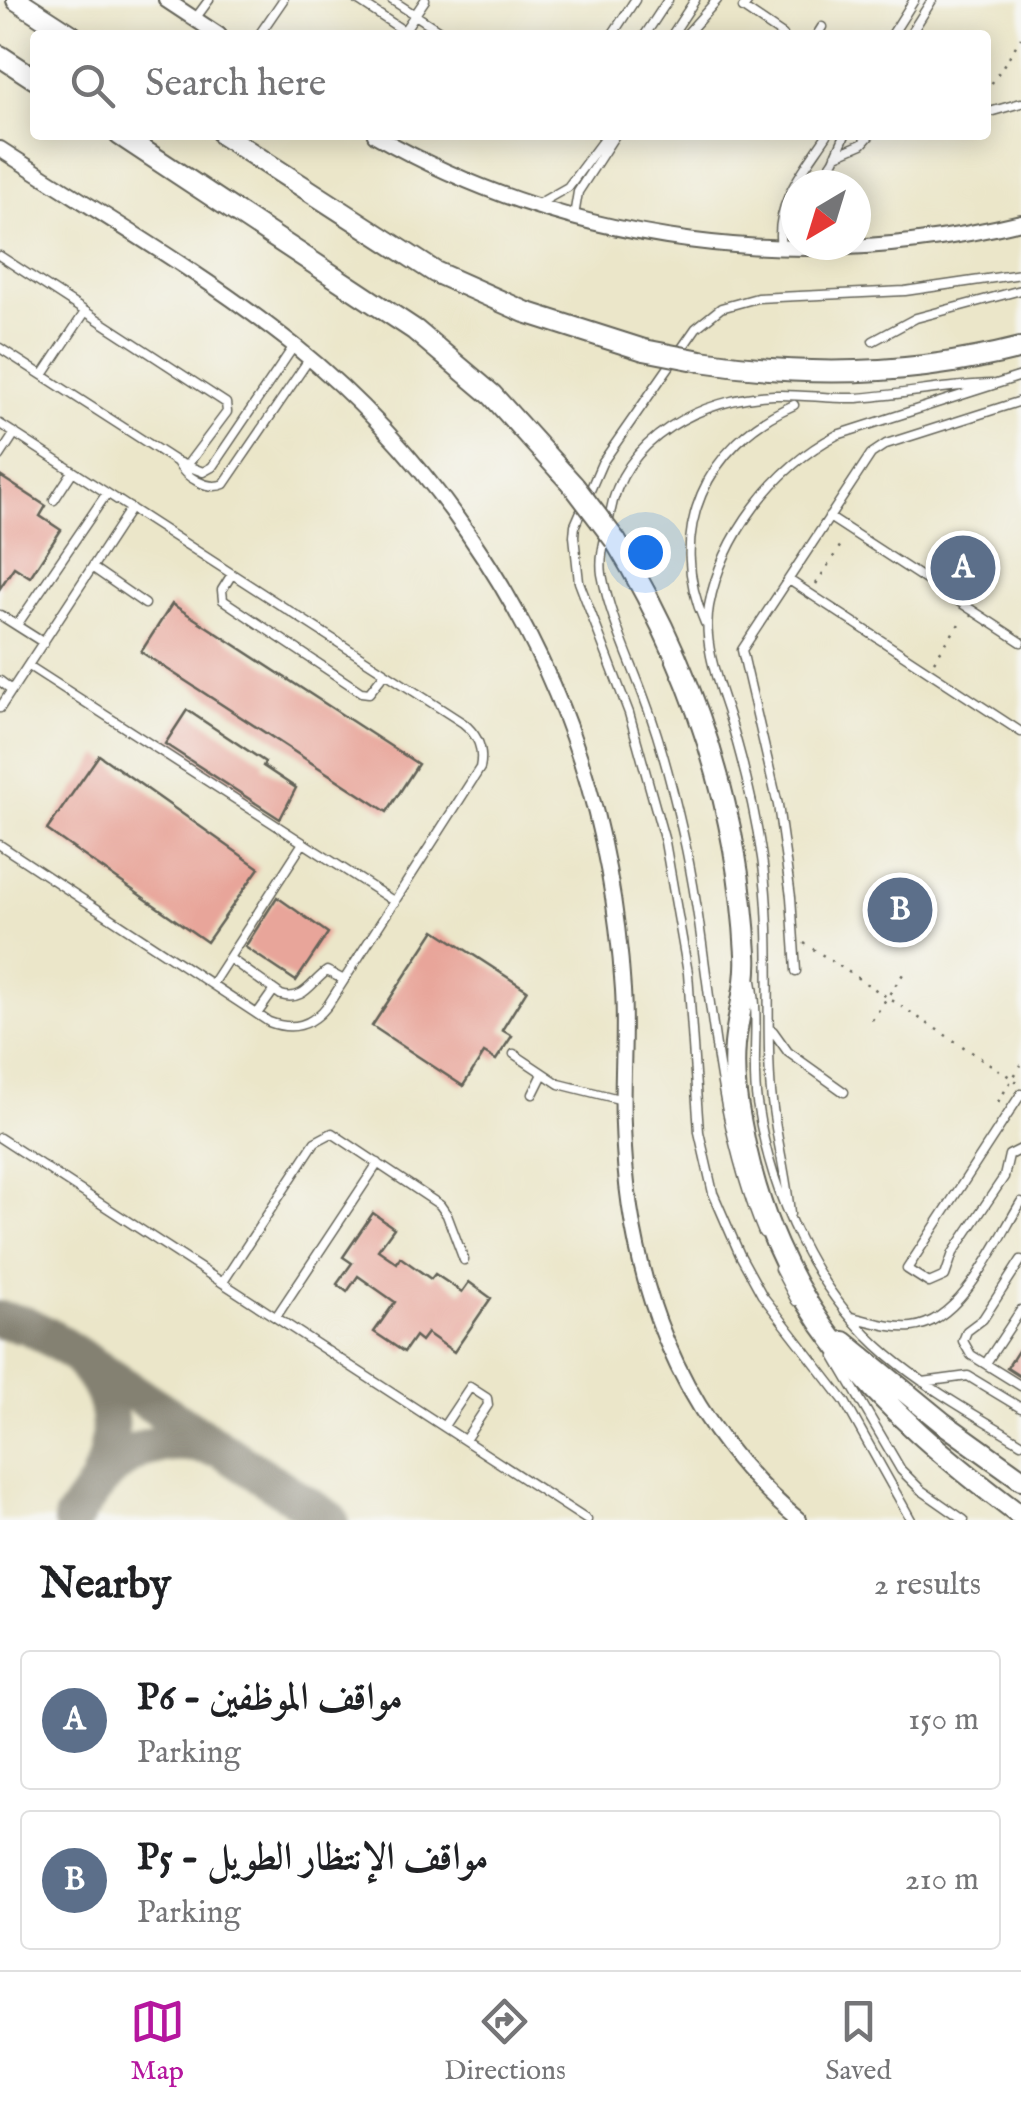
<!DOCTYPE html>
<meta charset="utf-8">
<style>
:root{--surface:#fff;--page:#f6f6f6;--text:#202124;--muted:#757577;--line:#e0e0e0;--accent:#b5179e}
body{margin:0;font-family:"IM FELL English",Amiri,serif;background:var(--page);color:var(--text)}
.compass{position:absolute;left:781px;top:170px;width:90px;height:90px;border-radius:50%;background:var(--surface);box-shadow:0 5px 25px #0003;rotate:218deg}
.you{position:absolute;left:645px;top:552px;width:35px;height:35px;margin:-25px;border:8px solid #fff;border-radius:50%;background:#1a73e8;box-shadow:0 0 0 15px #1a73e833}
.badge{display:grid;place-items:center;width:65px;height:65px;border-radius:50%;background:var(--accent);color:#fff;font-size:32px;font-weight:700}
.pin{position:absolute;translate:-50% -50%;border:5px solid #fff;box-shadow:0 2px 10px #0006}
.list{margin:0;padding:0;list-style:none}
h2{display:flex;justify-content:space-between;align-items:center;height:130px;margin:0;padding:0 40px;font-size:42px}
h2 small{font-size:32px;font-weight:400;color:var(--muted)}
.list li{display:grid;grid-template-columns:65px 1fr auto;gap:30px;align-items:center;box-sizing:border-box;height:140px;margin:0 20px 20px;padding:0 20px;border:2px solid var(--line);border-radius:10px}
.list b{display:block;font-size:38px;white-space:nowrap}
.list p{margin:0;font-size:32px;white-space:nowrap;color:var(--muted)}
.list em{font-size:32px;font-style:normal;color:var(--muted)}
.icon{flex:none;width:55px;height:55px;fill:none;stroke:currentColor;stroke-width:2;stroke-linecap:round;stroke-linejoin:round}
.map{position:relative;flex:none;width:1021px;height:1520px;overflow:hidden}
.search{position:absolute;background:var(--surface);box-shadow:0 5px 25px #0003;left:30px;right:30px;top:30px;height:110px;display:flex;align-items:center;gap:25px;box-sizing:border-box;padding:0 35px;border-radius:10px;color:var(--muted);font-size:38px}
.sheet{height:450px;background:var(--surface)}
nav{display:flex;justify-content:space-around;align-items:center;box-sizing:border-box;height:140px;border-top:2px solid var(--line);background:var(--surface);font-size:28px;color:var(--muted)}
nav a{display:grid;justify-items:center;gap:5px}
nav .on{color:var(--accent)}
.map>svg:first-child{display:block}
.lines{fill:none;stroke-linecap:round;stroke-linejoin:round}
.taxiway{stroke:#848172;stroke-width:38}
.building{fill:#e8a59a}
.lane-casing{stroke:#646359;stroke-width:11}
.street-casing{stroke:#646359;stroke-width:18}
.secondary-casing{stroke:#646359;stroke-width:24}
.path{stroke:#646359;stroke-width:2.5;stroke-dasharray:2.5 8;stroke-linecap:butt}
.lane{stroke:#fff;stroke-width:8}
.street{stroke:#fff;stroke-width:14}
.secondary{stroke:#fff;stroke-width:20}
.secondary-bridge-casing{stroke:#646359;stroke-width:24;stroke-linecap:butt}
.secondary-bridge{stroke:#fff;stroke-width:20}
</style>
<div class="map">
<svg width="1021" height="1520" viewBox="0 0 1021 1520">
<rect width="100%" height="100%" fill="#f6f6f2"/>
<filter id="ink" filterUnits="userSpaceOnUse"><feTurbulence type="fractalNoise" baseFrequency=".01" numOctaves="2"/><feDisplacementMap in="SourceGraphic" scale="20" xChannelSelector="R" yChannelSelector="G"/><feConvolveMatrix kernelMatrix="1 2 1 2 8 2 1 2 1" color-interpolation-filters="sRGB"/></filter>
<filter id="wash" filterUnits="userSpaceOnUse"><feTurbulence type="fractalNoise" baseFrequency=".0048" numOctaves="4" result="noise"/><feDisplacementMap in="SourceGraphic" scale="40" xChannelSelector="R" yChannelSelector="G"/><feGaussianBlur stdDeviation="2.25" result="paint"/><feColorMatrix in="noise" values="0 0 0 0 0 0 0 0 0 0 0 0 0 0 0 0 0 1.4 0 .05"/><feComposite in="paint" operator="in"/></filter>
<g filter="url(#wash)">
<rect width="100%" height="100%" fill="#ebe6c9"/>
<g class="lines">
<path class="taxiway" d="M0 1320 26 1325 46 1335 330 1520
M83 1362C115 1396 116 1440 98 1481
M72 1520C108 1465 139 1430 211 1447"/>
</g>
<g id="blocks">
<path class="building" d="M0 476 46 506 40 516 61 530 30 577 14 567 0 588Z
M172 604 418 764 387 812 141 652Z
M187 710 265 762 263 766 296 788 280 819 165 744Z
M99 755 259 868 207 942 47 830Z
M277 897 328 933 296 981 245 947Z
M435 930 527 990 502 1030 512 1036 496 1060 484 1053 463 1086 372 1026Z
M373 1213 394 1228 378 1250 397 1263 400 1257 431 1279 435 1274 462 1292 469 1282 491 1298 454 1352 427 1333 421 1341 415 1336 404 1352 374 1332 395 1302 358 1276 347 1292 337 1284 352 1263 343 1257Z
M1021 1346V1377L1007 1368Z"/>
</g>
</g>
<g filter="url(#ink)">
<use href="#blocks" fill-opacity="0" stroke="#646359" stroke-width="2.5"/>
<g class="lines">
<defs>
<path id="lane" d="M357 0 410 35
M392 0 446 35
M749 0 743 8 783 35
M195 19 209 0
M404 31 425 0
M259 35 283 0
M612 35 635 0
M645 35 668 0
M672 35 695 0
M686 35 717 0
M817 35 822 27
M892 35 914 0
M910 35 932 0
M986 113 1021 103
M836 155 862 144 870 135
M817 185 834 160 845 135
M538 204 568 187 607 135
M574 216 578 192 615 135
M781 248C774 203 804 170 827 135
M0 256 226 403 227 412 188 464
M873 341 916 318 1021 290
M0 348 177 462 203 472 212 467 294 346
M43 375 85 312
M0 424 463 723C478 735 484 749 480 768L328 1005C312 1026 293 1031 269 1022L0 845
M0 456 15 433
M177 462C185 477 208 491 224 484L310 358
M54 500 73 471
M829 517 1021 642
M93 568 145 604
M232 574 222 590 223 600 361 692 369 693 385 673
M789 580 1021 732
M0 615 44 643
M705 623C665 533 706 443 794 405
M17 625 107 493
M29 666 395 902
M0 681 12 690
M0 708 131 508
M229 958 281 995C304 1002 311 982 327 971L344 980
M796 971 791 897 778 805 742 650 871 454 886 444 1021 401
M752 981C760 1021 751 1062 757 1103 771 1196 815 1293 888 1355 928 1389 976 1415 1021 1443
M212 984 303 843
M257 1014 274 990
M773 1031 788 1052 844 1092
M514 1054 559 1084 623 1100
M533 1094 543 1074
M1021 1094 907 1269 929 1283 945 1276 953 1253 1004 1177 1009 1155 1021 1149
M0 1138 587 1520
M790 1214C786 1168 772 1124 770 1079 766 1005 773 932 762 858 756 818 747 778 736 739 725 698 701 650 709 606 722 536 774 468 837 435L1021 376
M763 1233C710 1106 713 967 683 834 673 790 662 745 646 703 631 661 610 618 602 574 599 555 607 533 610 514 623 438 702 398 774 395 802 394 829 399 857 398 902 395 948 385 992 384
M1021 1260 983 1319 967 1331 963 1341 971 1355 1021 1386
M779 1269 796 1301
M223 1282 315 1142 332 1133 440 1205 447 1215 464 1260
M276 1317 378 1163
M851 1317C870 1321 892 1329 912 1327 962 1322 997 1241 1021 1202
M835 1357 901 1470 921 1490 964 1520
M986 1363 1021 1310
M923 1382 968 1376 1021 1408
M444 1426 470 1387 487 1398 488 1405 465 1440
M911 1520 845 1402 762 1295 740 1255 713 1193 699 1132 688 973 665 842 629 713 579 582 574 536 575 525 602 463 696 328 721 308 757 298 905 291 1021 274"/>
<path id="street" d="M166 0 219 35
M375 135C570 247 805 275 1021 222
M0 149C99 213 203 273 295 346 425 451 528 599 580 758 604 832 618 911 623 990 626 1035 621 1080 623 1125 627 1278 678 1421 799 1520"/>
<path id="secondary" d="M17 0 71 35
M0 56 35 79
M120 135 415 330 492 395 574 486
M223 135 435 272 525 312 644 350
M701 361C809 378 915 375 1021 348
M615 540C693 668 738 804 746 954 748 984 738 1014 735 1044 733 1069 735 1095 740 1119 773 1308 875 1406 1021 1516
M844 1342 943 1423 1021 1479"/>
</defs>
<use href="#lane" class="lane-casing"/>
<use href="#street" class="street-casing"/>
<use href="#secondary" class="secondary-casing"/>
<path class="path" d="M986 92 1021 38
M816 584 844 540
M934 661 963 618
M804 943 1019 1083
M872 1020 905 971
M998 1102 1021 1065"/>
<use href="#lane" class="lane"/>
<use href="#street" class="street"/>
<use href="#secondary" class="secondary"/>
<defs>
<path id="secondary-bridge" d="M644 350 701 361
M574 486 615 540"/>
</defs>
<use href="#secondary-bridge" class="secondary-bridge-casing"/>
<use href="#secondary-bridge" class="secondary-bridge"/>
</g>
</g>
</svg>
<svg class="compass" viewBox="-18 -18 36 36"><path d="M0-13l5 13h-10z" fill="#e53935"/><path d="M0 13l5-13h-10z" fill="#757577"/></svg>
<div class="you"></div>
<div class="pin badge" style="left:963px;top:568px;background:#5c6f8a">A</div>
<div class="pin badge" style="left:900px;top:910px;background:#5c6f8a">B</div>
<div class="search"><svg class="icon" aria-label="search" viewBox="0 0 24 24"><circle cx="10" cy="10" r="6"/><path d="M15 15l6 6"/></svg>Search here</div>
</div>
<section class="sheet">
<h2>Nearby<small>2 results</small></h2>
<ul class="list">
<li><span class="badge" style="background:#5c6f8a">A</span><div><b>P6 - مواقف الموظفين</b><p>Parking</p></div><em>150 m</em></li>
<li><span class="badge" style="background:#5c6f8a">B</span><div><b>P5 - مواقف الإنتظار الطويل</b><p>Parking</p></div><em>210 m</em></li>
</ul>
</section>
<nav>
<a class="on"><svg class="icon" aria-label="map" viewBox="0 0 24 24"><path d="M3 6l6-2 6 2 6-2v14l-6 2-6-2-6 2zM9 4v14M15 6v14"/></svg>Map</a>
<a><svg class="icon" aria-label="directions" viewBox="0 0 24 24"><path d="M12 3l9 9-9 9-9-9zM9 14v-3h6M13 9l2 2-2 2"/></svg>Directions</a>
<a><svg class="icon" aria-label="saved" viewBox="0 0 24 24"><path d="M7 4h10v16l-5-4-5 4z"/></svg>Saved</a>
</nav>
